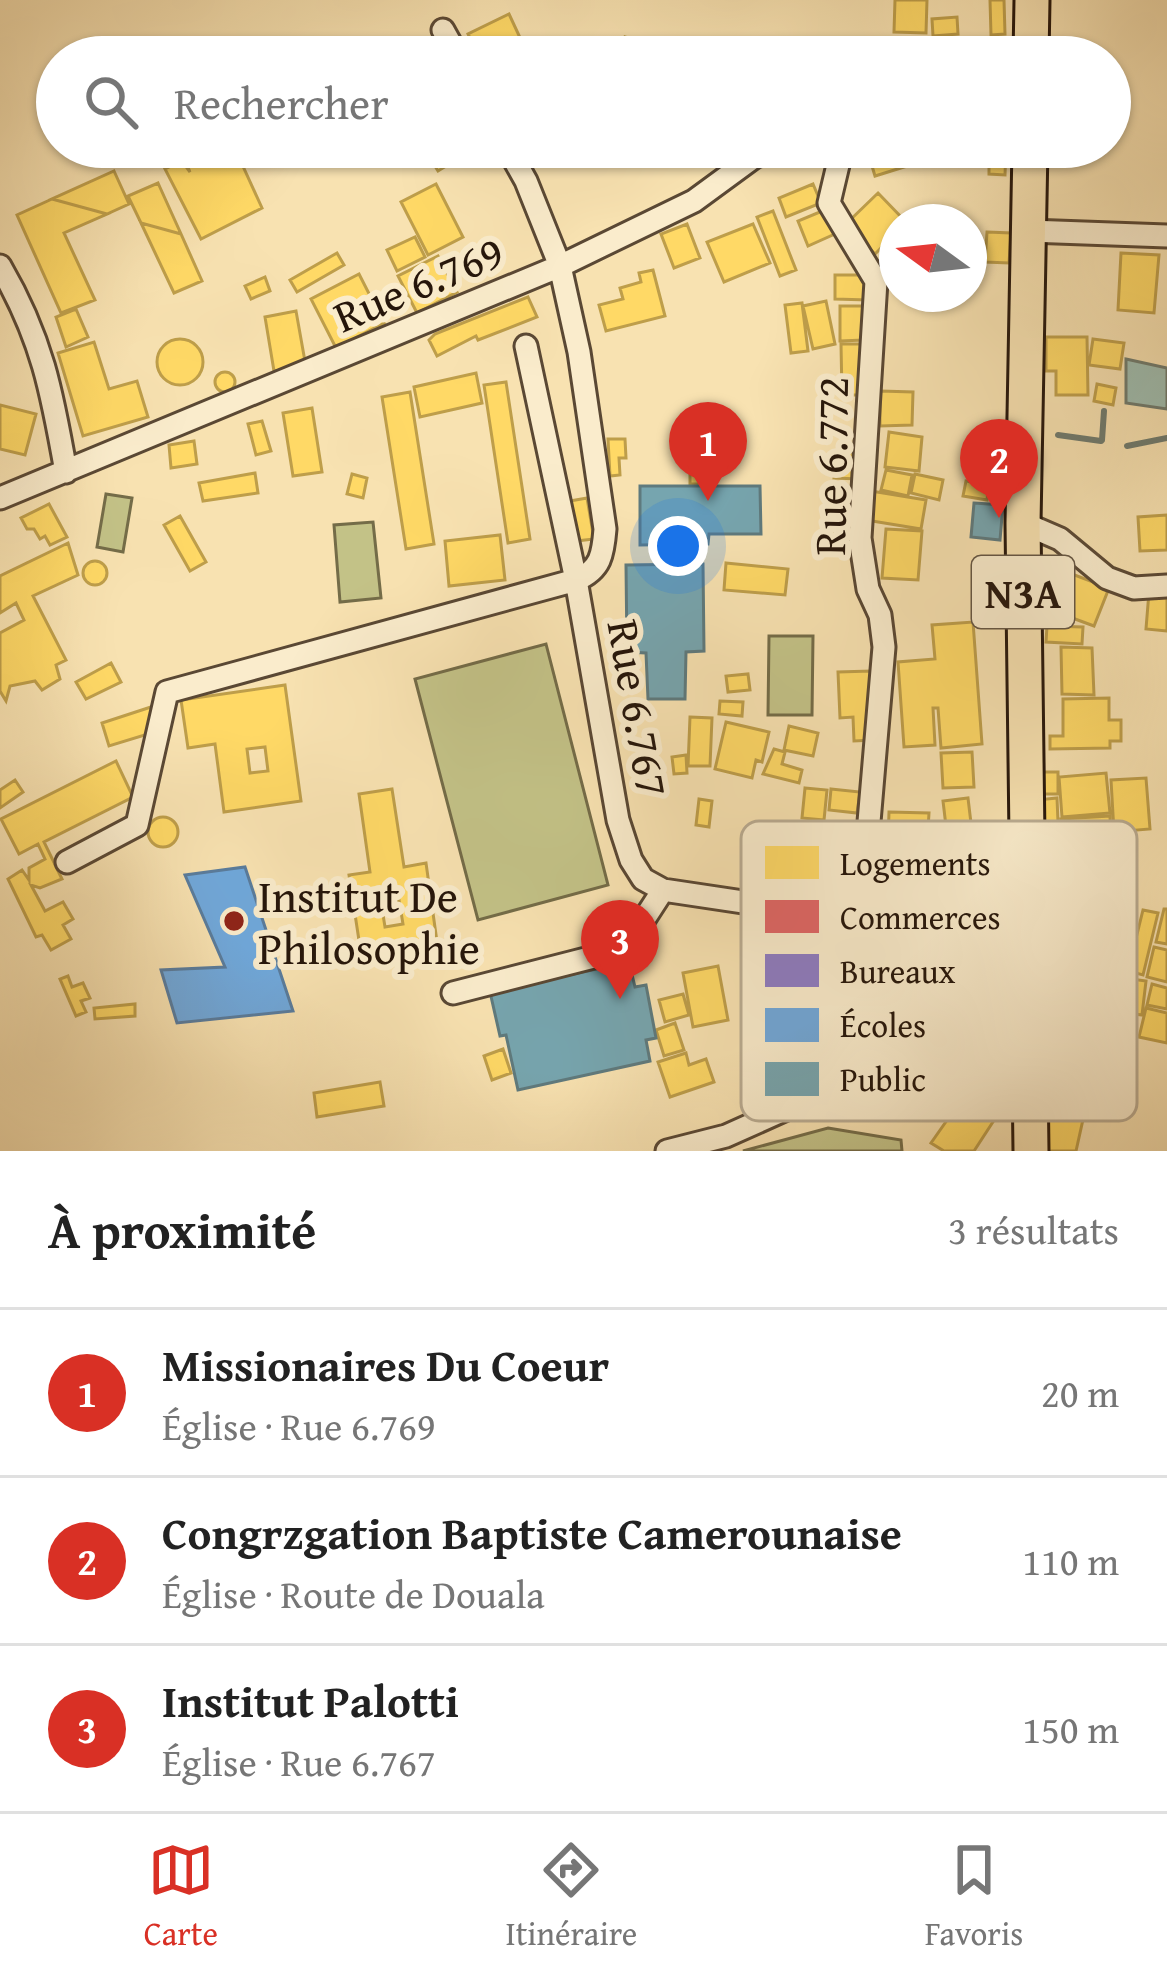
<!DOCTYPE html>
<html lang="fr">
<meta charset="utf-8">
<style>
:root{--surface:#fff;--page:#f6f6f6;--text:#222;--muted:#767676;--line:#e0e0e0;--accent:#d93025}
body{margin:0;font-family:"Gentium Book Plus",serif;background:var(--page);color:var(--text)}
.compass{position:absolute;left:879px;top:204px;width:108px;height:108px;border-radius:50%;background:var(--surface);box-shadow:0 3px 9px #0004;rotate:285deg}
.you{position:absolute;left:678px;top:546px;width:42px;height:42px;margin:-30px;border:9px solid #fff;border-radius:50%;background:#1a73e8;box-shadow:0 0 0 18px #1a73e833}
.badge{display:grid;place-items:center;width:78px;height:78px;border-radius:50%;background:var(--accent);color:#fff;font-size:39px;font-weight:700}
.pin{position:absolute;translate:-50% -99px;filter:drop-shadow(0 3px 6px #0008)}
.pin::after{content:'';position:absolute;top:63px;width:42px;height:36px;background:inherit;clip-path:polygon(0 0,100% 0,50% 100%)}
.list{margin:0;padding:0;list-style:none}
h2{display:flex;justify-content:space-between;align-items:center;height:156px;margin:0;padding:0 48px;font-size:51px}
h2 small{font-size:39px;font-weight:400;color:var(--muted)}
.list li{display:grid;grid-template-columns:78px 1fr auto;gap:36px;align-items:center;box-sizing:border-box;height:168px;padding:0 48px;border-top:3px solid var(--line)}
.list b{display:block;font-size:45px;white-space:nowrap}
.list p{margin:0;font-size:39px;white-space:nowrap;color:var(--muted)}
.list em{font-size:39px;font-style:normal;color:var(--muted)}
.icon{flex:none;width:66px;height:66px;fill:none;stroke:currentColor;stroke-width:2;stroke-linecap:round;stroke-linejoin:round}
.map{position:relative;flex:none;width:1167px;height:1151px;overflow:hidden}
.search{position:absolute;background:var(--surface);box-shadow:0 3px 9px #0004;left:36px;right:36px;top:36px;height:132px;display:flex;align-items:center;gap:30px;box-sizing:border-box;padding:0 42px;border-radius:66px;color:var(--muted);font-size:45px}
.sheet{height:660px;background:var(--surface)}
nav{display:flex;justify-content:space-around;align-items:center;box-sizing:border-box;height:168px;border-top:3px solid var(--line);background:var(--surface);font-size:33px;color:var(--muted)}
nav a{display:grid;justify-items:center;gap:6px}
nav .on{color:var(--accent)}
.map>svg:first-child{display:block}
.green{fill:#c3c287;stroke:#746c48;stroke-width:3}
.water{fill:#9ebdb0;stroke:#6e7a6e;stroke-width:3}
.homes{fill:#ffd966;stroke:#be9e4a;stroke-width:3;fill-rule:evenodd}
.schools{fill:#6fa8dc;stroke:#597c9d;stroke-width:3}
.public{fill:#76a5af;stroke:#5e7a7e;stroke-width:3}
.lines{fill:none;stroke-linecap:round;stroke-linejoin:round}
.stream{stroke:#6e7a6e;stroke-width:6}
.minor-casing{stroke:#5a4834;stroke-width:27}
.highway-casing{stroke:#25150a;stroke-width:39}
.minor{stroke:#faeccc;stroke-width:21}
.highway{stroke:#f8e2b1;stroke-width:33}
.poi-dot{fill:#8f2418;stroke:#faeccc;stroke-width:4.5}
.labels{text-anchor:middle;dominant-baseline:central;stroke-width:12;stroke-linejoin:round;paint-order:stroke}
.shield{fill:#faeccc;stroke:#655644;stroke-width:3}
.shield-label{font-size:42px;font-weight:bold;fill:#25150a}
.street-label{font-size:45px;fill:#25150a;stroke:#faeccc}
.poi-label{font-size:45px;fill:#25150a;stroke:#faeccc;text-anchor:start}
.key{fill:#faeccc;stroke:#baac92;stroke-width:3}
.key-label{font-size:33px;fill:#25150a}
</style>
<div class="map">
<svg width="1167" height="1151" viewBox="0 0 1167 1151">
<rect width="100%" height="100%" fill="#f8e2b1"/>
<filter id="stains"><feTurbulence type="fractalNoise" baseFrequency=".00167" numOctaves="4"/><feColorMatrix values="0 0 0 0 .2 0 0 0 0 .09 0 0 0 0 .02 0 0 0 .5 -.17"/></filter>
<radialGradient id="worn" r=".72"><stop offset=".6" stop-color="#630" stop-opacity="0"/><stop offset="1" stop-color="#630" stop-opacity=".3"/></radialGradient>
<path class="green" d="M106 494 132 498 123 552 97 547Z
M373 522 381 598 340 602 334 525Z
M769 636H813L812 715H768Z
M546 644 608 885 478 920 415 679Z
M828 1128 901 1140 902 1151H743Z"/>
<path class="water" d="M1126 359 1167 368V409L1126 403Z"/>
<path class="homes" d="M895 0H927L926 33 894 32Z
M990 0H1004L1005 34 991 35Z
M509 14 529 57H479L468 34Z
M957 17 958 34 933 36 932 19Z
M625 37 660 48 657 57H619Z
M681 42 709 45 708 57H669L670 49 680 51Z
M597 43 599 57H581L579 45Z
M196 147H231L236 151 262 208 201 239 165 169 182 161 190 172 182 153Z
M423 147H477L438 171Z
M869 147H912L917 163 875 176 872 166 888 161 885 149 871 154Z
M989 147H1006L1005 175 989 174Z
M114 171 129 204 107 214 52 199Z
M158 183 181 234 141 223 128 196Z
M436 184 463 237 428 255 401 202Z
M813 184 821 203 786 217 779 198Z
M878 193 906 222H897V241L892 237 875 254 846 224Z
M52 199 107 214 64 233 95 300 61 313 17 215Z
M827 209 837 233 808 246 798 221Z
M773 211 796 270 780 276 757 217Z
M141 223 181 234 202 281 174 293Z
M687 224 700 258 674 268 661 234Z
M753 224 770 263 724 282 707 242Z
M987 232 1011 233 1009 263 985 262Z
M415 237 425 257 397 271 387 250Z
M337 253 344 265 297 292 290 280Z
M1121 253 1159 255 1154 313 1118 310Z
M438 256 457 292 417 313 398 276Z
M653 270 665 316 606 331 599 305 623 299 620 288 641 282 639 273Z
M359 274 384 323 336 348 311 299Z
M835 275H868V300L835 299Z
M265 277 270 291 251 299 245 286Z
M528 297 537 317 478 340 476 336 437 356 429 340 435 334Z
M826 301 835 344 813 349 803 306Z
M802 303 808 351 791 353 785 305Z
M840 306H864V340L840 341Z
M76 309 88 337 66 347 56 317Z
M296 311 306 367 274 371 265 317Z
M1046 337H1087L1088 395H1056V371H1046Z
M1093 339 1124 343 1120 369 1089 365Z
M157 362a23 23 0 1 1 46 0a23 23 0 1 1-46 0Z
M94 342 109 389 137 381 148 417 83 436 58 353Z
M841 344H864L865 395H842Z
M215 382a10 10 0 1 1 20 0a10 10 0 1 1-20 0Z
M476 373 482 403 420 417 414 387Z
M506 382 530 539 508 543 484 385Z
M1097 384 1116 388 1113 405 1094 401Z
M880 391 913 392 912 425 880 426Z
M410 392 434 544 406 549 382 397Z
M0 405 36 414 25 455 0 449Z
M312 408 322 472 293 476 283 413Z
M262 421 271 451 256 455 248 424Z
M889 432 922 437 919 471 885 467Z
M608 439H625L626 458H619L620 475 610 476Z
M194 441 197 464 171 468 169 445Z
M836 452 860 453 859 479 834 478Z
M973 460 990 461 988 476 971 475Z
M705 467 706 484H690V468Z
M886 470 912 475 908 496 881 490Z
M255 473 258 493 203 501 199 483Z
M352 474 367 478 363 498 347 494Z
M915 474 943 480 939 500 911 493Z
M966 481 989 485 987 500 963 496Z
M871 491 926 500 921 529 866 520Z
M587 498 594 539 576 541 570 501Z
M49 504 67 537 50 545 45 536 40 539 34 529H27L21 518Z
M1167 515V550L1140 551 1138 517Z
M180 516 206 562 190 571 164 525Z
M835 522 852 523 851 543 834 542Z
M886 529 922 531 918 580 882 578Z
M500 535 505 580 449 586 445 541Z
M68 543 78 575 33 596 66 660 56 665 60 679 42 690 35 681 10 686 6 701 0 691V633L24 620 16 603 0 613V576Z
M83 573a12 12 0 1 1 24 0a12 12 0 1 1-24 0Z
M726 563 788 569 785 595 724 590Z
M1043 563 1109 588 1094 626 1029 602Z
M1149 592 1167 593V631L1146 629Z
M973 622 982 744 941 748 938 708H933L935 745 904 747 898 662 935 659 932 625Z
M1047 626 1083 627 1082 644 1046 642Z
M1061 647 1092 648 1094 695 1062 694Z
M111 663 121 682 86 699 76 682Z
M871 671 874 740 854 741 853 717 840 718 838 672Z
M748 674 750 690 728 692 726 676Z
M285 685 301 801 224 812 215 744 188 748 181 700ZM265 747 268 771 250 773 247 749Z
M1109 698V720H1121V741H1110V748L1050 749V736H1063V699Z
M720 701 743 702 742 716 719 714Z
M151 707 158 731 109 746 102 723Z
M690 717 712 718 710 766H688Z
M726 722 769 732 762 762 756 760 752 778 715 769Z
M789 726 818 733 813 756 784 750Z
M774 749 785 752 782 764 802 770 799 783 763 774Z
M972 752 974 787 943 788 941 753Z
M686 755 687 773 674 774 672 757Z
M116 761 133 797 44 842 62 879 40 888 31 885 45 911 63 902 73 919 63 925 71 939 51 950 42 935 36 937 8 879 22 870 29 880V868L45 859 38 844 19 854 1 819Z
M1041 772H1058V794H1041Z
M1106 773 1110 813 1062 817 1059 777Z
M1146 778 1150 829 1114 832 1111 780Z
M15 780 23 792 0 808V790Z
M805 788 827 790 824 820 802 818Z
M392 789 404 867 426 863 438 949 362 960 349 875 370 872 359 794ZM399 900 403 924 385 927 381 902Z
M831 789 860 792 857 813 829 810Z
M968 798 973 840 948 843 943 801Z
M1057 798 1059 845 1040 846 1037 800Z
M699 799 712 801 709 827 696 825Z
M889 812 929 813 927 845 888 844Z
M1110 816 1111 844 1063 847 1061 819Z
M148 832a15 15 0 1 1 30 0a15 15 0 1 1-30 0Z
M1164 909H1167V944L1156 942Z
M1143 910 1158 913 1143 975 1128 971Z
M1154 947 1167 950V982L1147 977Z
M718 966 728 1020 693 1027 683 973Z
M68 976 72 987 83 983 90 998 81 1001 86 1012 76 1016 60 979Z
M1117 977 1146 981 1142 1015 1112 1011Z
M1152 984 1167 988V1009L1147 1005Z
M683 994 689 1015 665 1022 659 1000Z
M135 1004V1016L95 1019 94 1008Z
M1146 1008 1167 1013V1043L1139 1037Z
M675 1023 684 1050 664 1056 656 1030Z
M503 1049 511 1073 492 1080 484 1056Z
M686 1053 689 1065 706 1059 714 1082 670 1097 658 1062Z
M380 1082 384 1106 317 1117 314 1093Z
M969 1089 1002 1108 974 1151H944L931 1143Z
M1041 1109 1084 1115 1076 1151H1043Z"/>
<path class="schools" d="M245 867 293 1011 177 1023 161 970 225 967 185 875Z"/>
<path class="public" d="M640 486H760L761 534H709L708 544 640 545Z
M974 503 1003 505 1000 540 971 537Z
M703 564 704 651 686 652 685 699H648L646 653 627 652 626 565Z
M629 962 635 987 646 985 656 1038 646 1040 650 1061 518 1090 506 1035 500 1036 490 992Z"/>
<g class="lines">
<path class="stream" d="M1058 435 1101 441
M1102 440 1104 411
M1127 446 1167 438"/>
<defs>
<path id="minor" d="M443 30 458 57
M1003 57 1031 46
M507 147 526 181 560 266 694 201 754 157 780 147
M836 147 838 165 829 203 876 281 860 538 868 589 880 615 884 647 864 880 852 940
M1029 231 1167 236
M0 266C42 338 52 392 66 472
M0 498 560 266 579 352 605 529C603 554 601 570 576 580L526 346
M1023 523 1060 539 1107 578 1134 588 1167 586
M67 862 137 825 167 692 576 580 618 820 631 860 643 879 663 890 776 907 822 920 852 940 922 1043 1028 1091
M453 993 613 952 630 941 663 890
M667 1151 726 1136 813 1097 909 1046 922 1043"/>
<path id="highway" d="M1031 57 1032 0
M1030 147 1023 523 1031 1151"/>
</defs>
<use href="#minor" class="minor-casing"/>
<use href="#highway" class="highway-casing"/>
<use href="#minor" class="minor"/>
<use href="#highway" class="highway"/>
</g>
<circle class="poi-dot" cx="234" cy="921" r="12"/>
<g class="labels">
<rect class="shield" x="972" y="556" width="102" height="72" rx="9"/>
<g class="shield-label">
<text x="1023" y="592">N3A</text>
</g>
<g class="street-label">
<text transform="translate(418 283) rotate(-23)">Rue 6.769</text>
<text transform="translate(830 466) rotate(-89)">Rue 6.772</text>
<text transform="translate(639 708) rotate(80)">Rue 6.767</text>
</g>
<g class="poi-label">
<text x="258" y="895">Institut De<tspan x="258" dy="52">Philosophie</tspan></text>
</g>
</g>
<rect x="741" y="821" width="396" height="300" rx="18" class="key"/>
<rect x="765" y="846" width="54" height="33" fill="#ffd966"/>
<rect x="765" y="900" width="54" height="33" fill="#e06666"/>
<rect x="765" y="954" width="54" height="33" fill="#8e7cc3"/>
<rect x="765" y="1008" width="54" height="34" fill="#6fa8dc"/>
<rect x="765" y="1062" width="54" height="34" fill="#76a5af"/>
<g class="key-label">
<text x="840" y="875">Logements</text>
<text x="840" y="929">Commerces</text>
<text x="840" y="983">Bureaux</text>
<text x="840" y="1037">Écoles</text>
<text x="840" y="1091">Public</text>
</g>
<rect width="100%" height="100%" filter="url(#stains)"/>
<rect width="100%" height="100%" fill="url(#worn)"/>
</svg>
<svg class="compass" viewBox="-18 -18 36 36"><path d="M0-13l5 13h-10z" fill="#e53935"/><path d="M0 13l5-13h-10z" fill="#767676"/></svg>
<div class="you"></div>
<div class="pin badge" style="left:708px;top:501px">1</div>
<div class="pin badge" style="left:999px;top:518px">2</div>
<div class="pin badge" style="left:620px;top:999px">3</div>
<div class="search"><svg class="icon" aria-label="search" viewBox="0 0 24 24"><circle cx="10" cy="10" r="6"/><path d="M15 15l6 6"/></svg>Rechercher</div>
</div>
<section class="sheet">
<h2>À proximité<small>3 résultats</small></h2>
<ul class="list">
<li><span class="badge">1</span><div><b>Missionaires Du Coeur</b><p>Église · Rue 6.769</p></div><em>20 m</em></li>
<li><span class="badge">2</span><div><b>Congrzgation Baptiste Camerounaise</b><p>Église · Route de Douala</p></div><em>110 m</em></li>
<li><span class="badge">3</span><div><b>Institut Palotti</b><p>Église · Rue 6.767</p></div><em>150 m</em></li>
</ul>
</section>
<nav>
<a class="on"><svg class="icon" aria-label="map" viewBox="0 0 24 24"><path d="M3 6l6-2 6 2 6-2v14l-6 2-6-2-6 2zM9 4v14M15 6v14"/></svg>Carte</a>
<a><svg class="icon" aria-label="directions" viewBox="0 0 24 24"><path d="M12 3l9 9-9 9-9-9zM9 14v-3h6M13 9l2 2-2 2"/></svg>Itinéraire</a>
<a><svg class="icon" aria-label="saved" viewBox="0 0 24 24"><path d="M7 4h10v16l-5-4-5 4z"/></svg>Favoris</a>
</nav>
